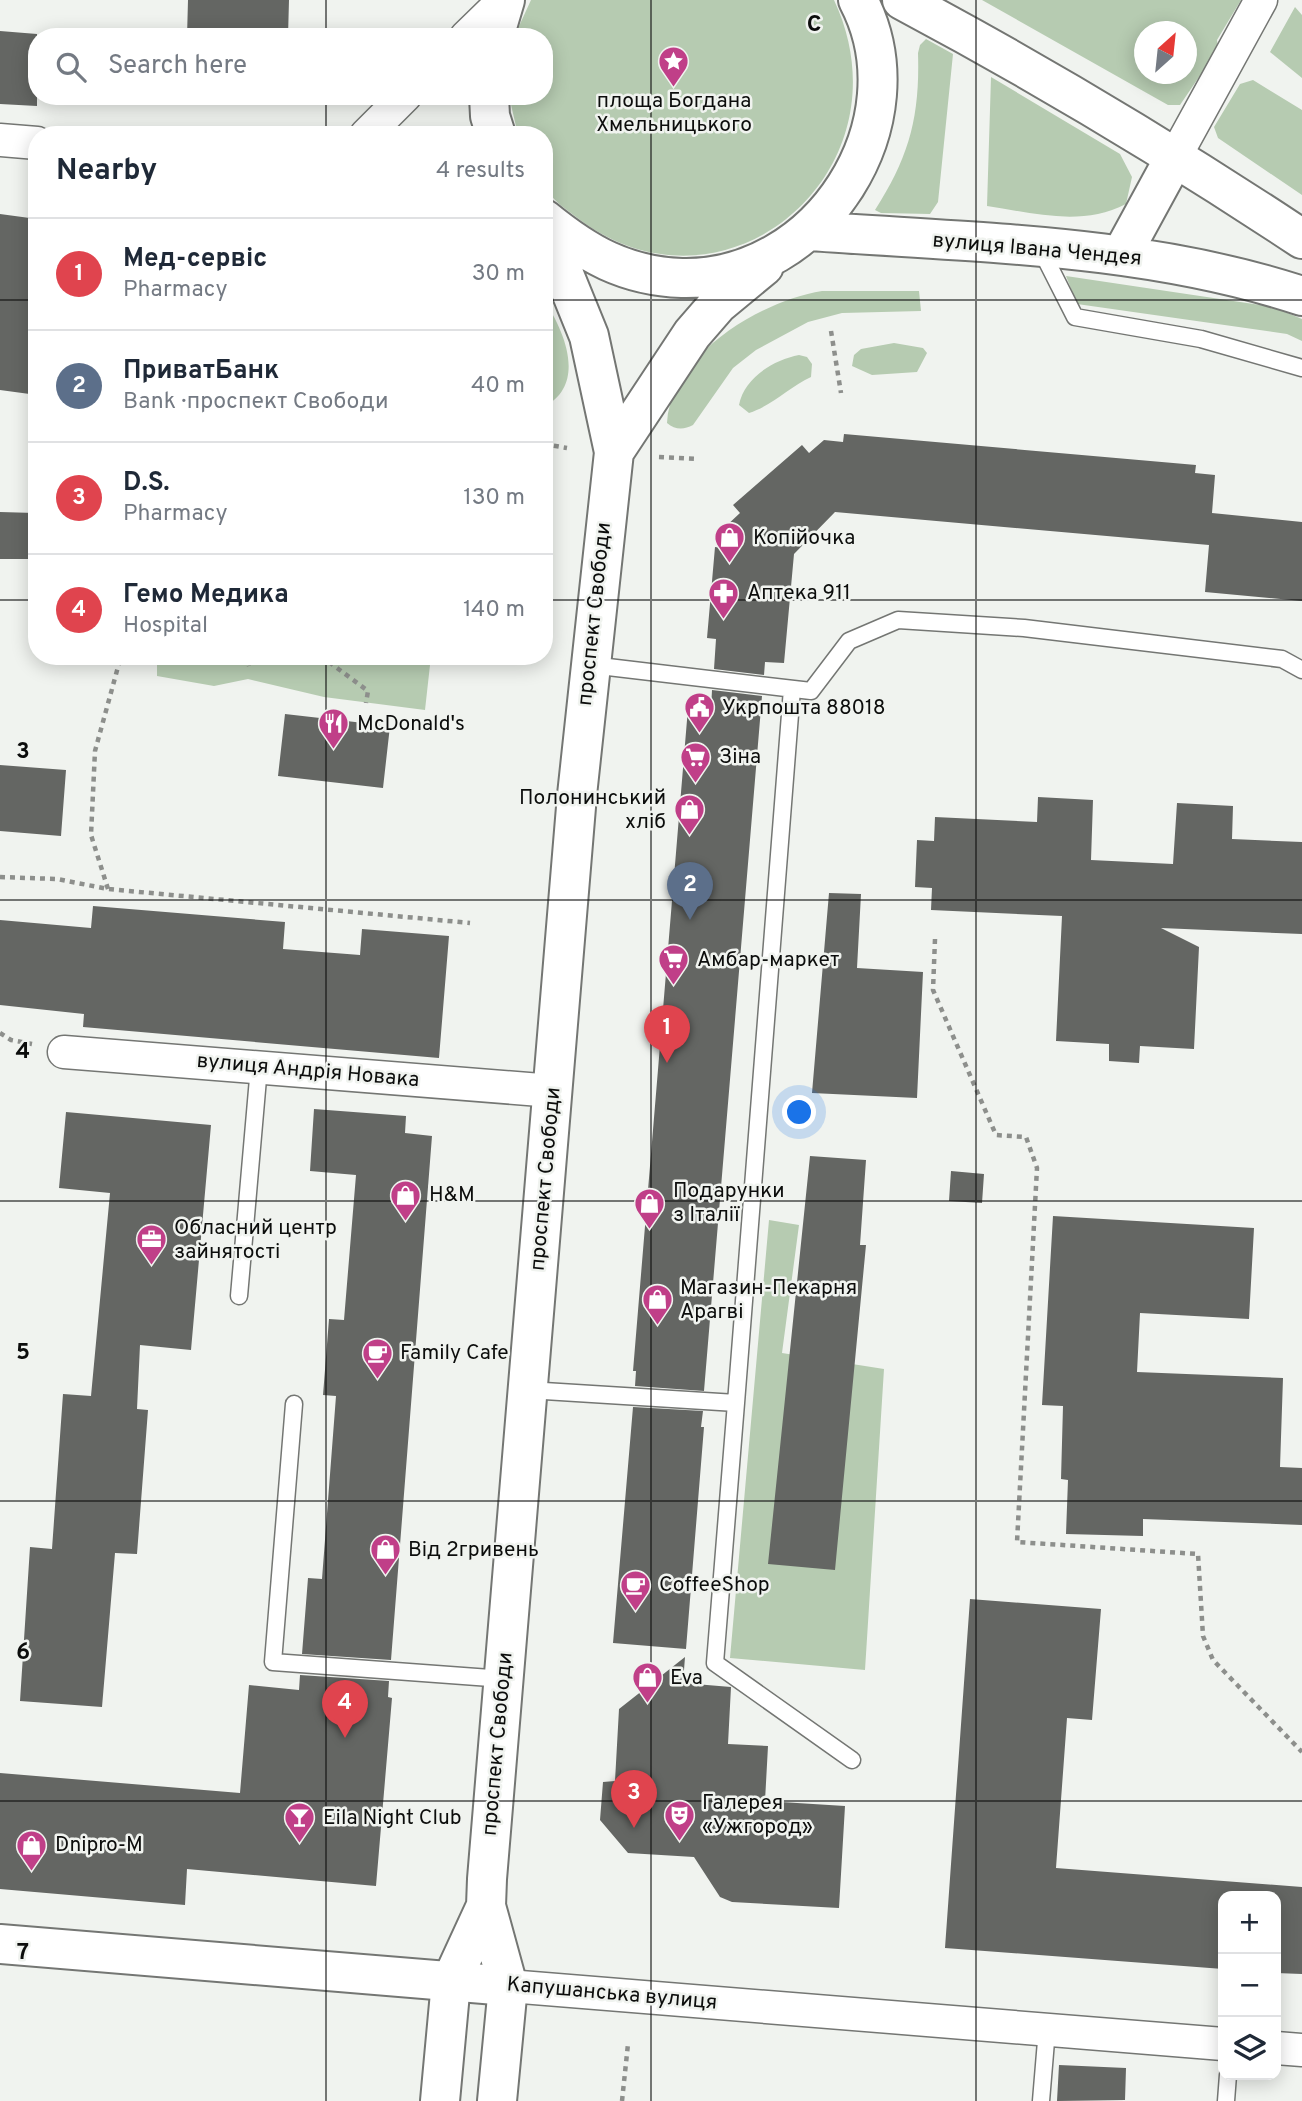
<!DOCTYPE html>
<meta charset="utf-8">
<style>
:root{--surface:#fff;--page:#f2f2f3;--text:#1f2937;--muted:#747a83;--line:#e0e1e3;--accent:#db2777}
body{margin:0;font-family:Overpass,sans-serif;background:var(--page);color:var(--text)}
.controls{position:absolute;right:21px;bottom:21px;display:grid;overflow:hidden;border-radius:14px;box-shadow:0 4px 18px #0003}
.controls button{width:63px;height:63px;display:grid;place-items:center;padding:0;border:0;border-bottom:2px solid var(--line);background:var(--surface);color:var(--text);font:35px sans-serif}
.compass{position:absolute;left:1134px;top:21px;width:63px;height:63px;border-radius:50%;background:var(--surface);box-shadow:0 4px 18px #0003;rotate:27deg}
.you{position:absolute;left:800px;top:1113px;width:24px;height:24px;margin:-18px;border:5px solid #fff;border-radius:50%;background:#1a73e8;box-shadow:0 0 0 10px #1a73e833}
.badge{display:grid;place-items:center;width:46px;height:46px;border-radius:50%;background:var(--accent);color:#fff;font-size:23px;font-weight:700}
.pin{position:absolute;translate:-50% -58px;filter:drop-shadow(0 2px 4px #0008)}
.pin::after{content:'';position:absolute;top:37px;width:24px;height:21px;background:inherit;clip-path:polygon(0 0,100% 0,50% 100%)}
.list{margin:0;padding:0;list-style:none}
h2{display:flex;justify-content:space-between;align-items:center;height:91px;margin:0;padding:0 28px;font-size:30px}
h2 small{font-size:23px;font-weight:400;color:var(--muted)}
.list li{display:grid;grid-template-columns:46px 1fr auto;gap:21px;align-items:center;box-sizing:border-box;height:112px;padding:0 28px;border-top:2px solid var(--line)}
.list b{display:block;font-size:26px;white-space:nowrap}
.list p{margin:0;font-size:23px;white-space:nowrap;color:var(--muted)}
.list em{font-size:23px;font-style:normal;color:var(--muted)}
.icon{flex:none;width:38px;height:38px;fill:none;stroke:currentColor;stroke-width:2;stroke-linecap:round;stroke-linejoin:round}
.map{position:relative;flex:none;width:1302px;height:2101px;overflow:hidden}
.search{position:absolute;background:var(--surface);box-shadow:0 4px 18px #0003;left:28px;top:28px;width:525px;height:77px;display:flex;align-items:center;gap:18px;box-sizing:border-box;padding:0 24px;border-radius:28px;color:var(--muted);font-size:26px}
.panel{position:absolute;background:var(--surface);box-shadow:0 4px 18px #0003;left:28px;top:126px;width:525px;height:539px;border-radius:28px}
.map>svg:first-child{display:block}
.green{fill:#b6cbb1;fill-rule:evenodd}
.building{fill:#646663}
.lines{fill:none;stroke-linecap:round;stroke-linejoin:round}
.service-casing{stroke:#747673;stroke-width:19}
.minor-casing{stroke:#747673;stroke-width:35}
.tertiary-casing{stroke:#747673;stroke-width:42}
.secondary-casing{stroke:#747673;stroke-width:42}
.path{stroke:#8d8f8c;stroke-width:4.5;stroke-dasharray:5 5;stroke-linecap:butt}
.service{stroke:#fff;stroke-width:16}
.minor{stroke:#fff;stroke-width:32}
.tertiary{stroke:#fff;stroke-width:38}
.secondary{stroke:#fff;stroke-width:38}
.grid{fill:none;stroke:#0c0d0c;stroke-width:2;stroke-opacity:0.55}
.labels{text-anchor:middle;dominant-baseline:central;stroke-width:5;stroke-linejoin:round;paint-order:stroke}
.poi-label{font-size:21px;fill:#0c0d0c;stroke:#f0f3ef;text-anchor:start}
.street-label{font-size:21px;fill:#0c0d0c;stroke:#f0f3ef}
.grid-label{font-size:23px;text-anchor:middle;font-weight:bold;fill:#0c0d0c;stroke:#f0f3ef;stroke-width:5;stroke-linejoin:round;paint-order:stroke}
</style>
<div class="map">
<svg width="1302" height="2101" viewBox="0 0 1302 2101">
<rect width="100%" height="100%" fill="#f0f3ef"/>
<path class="green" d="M531 0H834C913 169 728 329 580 220 568 210 548 199 544 182 541 168 544 150 544 135H518L509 96H544V37H514Z
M982 0H1241L1217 40 1218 49 1180 105H1168ZM1144 32H1186V74H1144Z
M1295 7 1302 15V78L1270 52Z
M926 39 953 54 938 202 930 214 881 213 875 210C909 157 920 117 918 53L920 45Z
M991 77 1120 154 1132 177 1126 204C1081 227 1034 213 987 206Z
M1253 80 1302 110V195L1218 138 1214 127 1240 84Z
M1066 276 1273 307 1302 319V341L1287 334 1077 304Z
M822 291H919L921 311 842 313 808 322 756 350 733 368 693 425C684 430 675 430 667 423 671 354 761 301 822 291Z
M544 300C565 332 587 384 544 407Z
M894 343 923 348 927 353 917 372 872 375 852 366 854 355 861 349Z
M799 355 807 357 812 364 811 377C789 387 772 406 749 413L739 405C744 378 773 360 799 355Z
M157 656H431L425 710 324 697 248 679 214 686 157 676Z
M769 1220 799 1225 782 1353 884 1369 865 1670 730 1658Z"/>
<path class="building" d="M188 0H289L288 37H187Z
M0 31 37 34V106L0 104Z
M0 214 37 219V395L0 390Z
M844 434 1196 465 1195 473 1215 475 1212 513 1302 522V601L1205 592 1209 545 835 512 794 554 784 663 765 662 764 675 714 669 716 639 707 638 715 547 722 548 725 527 740 513 733 505 802 445 809 453 824 440 843 442Z
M0 512 35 513 34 559H0Z
M712 690 762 696 704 1391 635 1386 636 1371H633L688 708 711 710Z
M285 714 390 726 383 788 278 776Z
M0 765 66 770 61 836 0 831Z
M1038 797 1093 800 1091 860 1173 864 1177 803 1233 806 1232 839 1302 842V934L1161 928 1199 947 1194 1049 1140 1046 1139 1063 1109 1061V1044L1056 1041 1062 916 931 910 932 888 915 887 917 840 934 841 935 817 1037 822Z
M829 893 861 894 857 968 923 972 917 1098 812 1093Z
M93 906 285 922 283 949 360 955 362 929 449 936 439 1058 83 1027 84 1014 0 1005V920L91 928Z
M314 1109 406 1116 405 1133 432 1136 391 1660 302 1654 308 1578 322 1579 336 1396 323 1395 329 1319 344 1320 356 1175 310 1171Z
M66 1112 211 1125 191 1350 140 1345 137 1409 148 1410 137 1554 115 1553 102 1707 20 1701 30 1547 52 1549 63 1394 91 1396 110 1193 59 1188Z
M810 1156 866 1160 860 1245H866L835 1570 768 1564Z
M951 1171 984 1174 982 1203 949 1201Z
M1053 1216 1254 1228 1249 1319 1140 1313 1137 1372 1283 1378 1280 1467 1302 1468V1525L1143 1519V1536L1066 1534 1068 1480 1061 1479 1063 1406 1042 1405Z
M633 1407 703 1411 701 1427H704L686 1649 613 1643Z
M970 1599 1101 1609 1092 1720 1067 1718 1056 1868 1302 1887V1974L1276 1973V1896H1223V1969L945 1948Z
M685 1657 683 1683 731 1687 728 1744 768 1746 765 1801 845 1806 839 1908 732 1902 720 1897 694 1857 628 1853 600 1820 603 1782 615 1781 619 1709Z
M300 1675 389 1681 388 1697 392 1698 376 1886 187 1869 185 1905 0 1889V1773L240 1793 249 1685 299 1690Z
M1059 2065 1126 2068 1125 2100 1057 2101Z"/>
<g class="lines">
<defs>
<path id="service" d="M1041 250 1075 317 1201 339 1302 368
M591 665 811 691 849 641 898 620 1024 628 1282 659 1302 670
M239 1296 259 1067
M528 1390 736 1403 715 1663 852 1760
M736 1403 792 689
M294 1404 273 1662 504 1679
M1041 2101 1047 2029
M1226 2101 1228 2075"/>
<path id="minor" d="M466 37 504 0
M366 135 405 96
M0 140 37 143
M1176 155 1261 0
M64 1052 553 1091
M508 1986 1223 2044
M1276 2048 1302 2050"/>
<path id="tertiary" d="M0 1944 508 1986"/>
<path id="secondary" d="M902 0C1041 74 1171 152 1302 239
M494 37 505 0
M489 96 490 116 496 135
M544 219C587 254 625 276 682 278 820 281 922 122 858 0
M810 231C975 243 1144 244 1302 296
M1122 254 1176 155
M614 452 692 334 718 304 764 266
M440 2101 451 1982 486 1906
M497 2101 508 1986 486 1906 487 1879 577 795 614 452 589 336 544 225"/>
</defs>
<use href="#service" class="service-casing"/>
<use href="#minor" class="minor-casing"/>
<use href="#tertiary" class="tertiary-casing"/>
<use href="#secondary" class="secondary-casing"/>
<path class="path" d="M831 331 841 393
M544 444 567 448
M659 457 698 459
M246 656 249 666
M321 656 368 691 366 703
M0 877 57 879 108 889 470 923
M108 889 91 835 95 751 121 656
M935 939 933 990 996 1135 1026 1137 1037 1168 1017 1542 1198 1554 1203 1636 1213 1660 1302 1752
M0 1033 11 1040 32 1044
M622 2101 628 2044"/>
<use href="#service" class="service"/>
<use href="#minor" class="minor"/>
<use href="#tertiary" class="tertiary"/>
<use href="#secondary" class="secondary"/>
</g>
<path class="grid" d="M326 0V37M651 0V2101M976 0V2101M326 96V135M0 300H37M544 300H1302M0 600H37M544 600H1302M326 656V2101M0 900H1302M0 1201H1302M0 1501H1302M0 1801H1302"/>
<defs>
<symbol id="sight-pin" viewBox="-11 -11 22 30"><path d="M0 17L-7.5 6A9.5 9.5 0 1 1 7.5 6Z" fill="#c03f88" stroke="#f0f3ef"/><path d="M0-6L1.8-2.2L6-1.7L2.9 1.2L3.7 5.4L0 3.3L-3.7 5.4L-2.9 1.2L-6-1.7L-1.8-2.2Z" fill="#fff"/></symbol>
<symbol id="shop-pin" viewBox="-11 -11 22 30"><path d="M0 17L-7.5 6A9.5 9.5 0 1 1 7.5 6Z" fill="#c03f88" stroke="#f0f3ef"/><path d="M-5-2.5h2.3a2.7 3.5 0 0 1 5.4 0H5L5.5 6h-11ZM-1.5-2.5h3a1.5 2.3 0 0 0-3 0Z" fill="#fff"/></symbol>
<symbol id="pharmacy-pin" viewBox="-11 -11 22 30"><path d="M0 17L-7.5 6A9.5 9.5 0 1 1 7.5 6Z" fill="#c03f88" stroke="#f0f3ef"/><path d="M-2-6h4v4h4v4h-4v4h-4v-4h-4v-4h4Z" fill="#fff"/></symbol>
<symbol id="civic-pin" viewBox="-11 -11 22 30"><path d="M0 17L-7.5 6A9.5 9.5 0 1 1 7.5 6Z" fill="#c03f88" stroke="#f0f3ef"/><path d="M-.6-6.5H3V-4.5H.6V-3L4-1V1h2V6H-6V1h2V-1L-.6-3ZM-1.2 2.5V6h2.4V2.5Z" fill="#fff"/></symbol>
<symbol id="restaurant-pin" viewBox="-11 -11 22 30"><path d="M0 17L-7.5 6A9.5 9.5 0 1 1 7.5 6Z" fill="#c03f88" stroke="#f0f3ef"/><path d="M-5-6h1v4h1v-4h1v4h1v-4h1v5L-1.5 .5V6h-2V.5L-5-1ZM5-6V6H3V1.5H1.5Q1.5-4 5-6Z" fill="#fff"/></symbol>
<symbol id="supermarket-pin" viewBox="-11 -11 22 30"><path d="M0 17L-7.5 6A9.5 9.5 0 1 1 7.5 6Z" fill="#c03f88" stroke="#f0f3ef"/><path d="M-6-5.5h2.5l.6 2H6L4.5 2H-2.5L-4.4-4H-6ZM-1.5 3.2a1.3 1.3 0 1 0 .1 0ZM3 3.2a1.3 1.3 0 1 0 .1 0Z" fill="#fff"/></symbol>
<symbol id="office-pin" viewBox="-11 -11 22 30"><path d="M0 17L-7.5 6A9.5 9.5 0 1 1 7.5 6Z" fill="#c03f88" stroke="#f0f3ef"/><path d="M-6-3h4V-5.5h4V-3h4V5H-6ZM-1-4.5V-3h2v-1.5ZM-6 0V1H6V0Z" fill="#fff"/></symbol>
<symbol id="cafe-pin" viewBox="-11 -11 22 30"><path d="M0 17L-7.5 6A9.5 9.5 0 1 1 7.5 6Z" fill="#c03f88" stroke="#f0f3ef"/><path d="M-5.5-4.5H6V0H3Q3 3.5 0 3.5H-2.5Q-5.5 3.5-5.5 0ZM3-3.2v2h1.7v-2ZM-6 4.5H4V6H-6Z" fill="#fff"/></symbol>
<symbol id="theatre-pin" viewBox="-11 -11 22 30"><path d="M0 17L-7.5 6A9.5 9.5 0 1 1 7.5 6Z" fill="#c03f88" stroke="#f0f3ef"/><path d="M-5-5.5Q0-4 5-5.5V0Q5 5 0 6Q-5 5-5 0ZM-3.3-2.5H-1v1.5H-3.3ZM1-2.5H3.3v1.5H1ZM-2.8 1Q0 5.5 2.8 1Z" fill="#fff"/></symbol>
<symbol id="bar-pin" viewBox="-11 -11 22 30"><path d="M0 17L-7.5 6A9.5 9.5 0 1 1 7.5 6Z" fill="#c03f88" stroke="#f0f3ef"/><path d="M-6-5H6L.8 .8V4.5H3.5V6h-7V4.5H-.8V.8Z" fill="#fff"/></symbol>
</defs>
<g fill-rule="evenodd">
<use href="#sight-pin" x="656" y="44" width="35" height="47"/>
<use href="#shop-pin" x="712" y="520" width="35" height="47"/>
<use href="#pharmacy-pin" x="706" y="576" width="35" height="47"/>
<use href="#civic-pin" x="682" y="690" width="35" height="47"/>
<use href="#restaurant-pin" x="316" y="706" width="35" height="47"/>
<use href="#supermarket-pin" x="678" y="740" width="35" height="47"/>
<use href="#shop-pin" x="672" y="792" width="35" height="47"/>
<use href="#supermarket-pin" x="656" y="942" width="35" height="47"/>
<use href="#shop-pin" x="388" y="1178" width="35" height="47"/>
<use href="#shop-pin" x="632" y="1186" width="35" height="47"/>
<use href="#office-pin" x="134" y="1222" width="35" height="47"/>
<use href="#shop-pin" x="640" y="1282" width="35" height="47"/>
<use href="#cafe-pin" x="360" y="1336" width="35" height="47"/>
<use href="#shop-pin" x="368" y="1532" width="35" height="47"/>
<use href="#cafe-pin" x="618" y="1568" width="35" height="47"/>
<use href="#shop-pin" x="630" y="1660" width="35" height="47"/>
<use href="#theatre-pin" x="662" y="1798" width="35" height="47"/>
<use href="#bar-pin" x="282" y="1800" width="35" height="47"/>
<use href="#shop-pin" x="14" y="1828" width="35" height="47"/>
</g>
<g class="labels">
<g class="poi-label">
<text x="674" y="101" text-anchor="middle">площа Богдана<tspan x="674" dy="24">Хмельницького</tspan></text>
<text x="753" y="538">Копійочка</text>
<text x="747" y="593">Аптека 911</text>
<text x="722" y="708">Укрпошта 88018</text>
<text x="357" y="724">McDonald's</text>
<text x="719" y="757">Зіна</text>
<text x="666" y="798" text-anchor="end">Полонинський<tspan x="666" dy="24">хліб</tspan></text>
<text x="697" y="960">Амбар-маркет</text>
<text x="673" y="1191">Подарунки<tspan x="673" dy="24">з Італії</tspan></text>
<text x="429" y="1195">H&amp;M</text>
<text x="174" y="1228">Обласний центр<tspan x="174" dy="24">зайнятості</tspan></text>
<text x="680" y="1288">Магазин-Пекарня<tspan x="680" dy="24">Арагві</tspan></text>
<text x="400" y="1353">Family Cafe</text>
<text x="408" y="1550">Від 2гривень</text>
<text x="659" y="1585">CoffeeShop</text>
<text x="670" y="1678">Eva</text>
<text x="702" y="1803">Галерея<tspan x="702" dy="24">«Ужгород»</tspan></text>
<text x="323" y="1818">Eila Night Club</text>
<text x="55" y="1845">Dnipro-M</text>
</g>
<g class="street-label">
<text transform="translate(1037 250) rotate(5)">вулиця Івана Чендея</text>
<text transform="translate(595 614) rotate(-84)">проспект Свободи</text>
<text transform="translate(308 1071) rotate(5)">вулиця Андрія Новака</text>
<text transform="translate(546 1179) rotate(-85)">проспект Свободи</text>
<text transform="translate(498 1744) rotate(-85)">проспект Свободи</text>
<text transform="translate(612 1994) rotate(5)">Капушанська вулиця</text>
</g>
</g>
<g class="grid-label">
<text x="814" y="31">C</text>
<text x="23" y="758">3</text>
<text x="23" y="1058">4</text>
<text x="23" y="1359">5</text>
<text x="23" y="1659">6</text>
<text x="23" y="1959">7</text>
</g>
</svg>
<div class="controls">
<button>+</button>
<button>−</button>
<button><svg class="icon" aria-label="layers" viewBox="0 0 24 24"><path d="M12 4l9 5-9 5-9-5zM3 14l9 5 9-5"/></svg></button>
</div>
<svg class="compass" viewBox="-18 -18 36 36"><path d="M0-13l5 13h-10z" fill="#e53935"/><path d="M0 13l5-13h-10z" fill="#747a83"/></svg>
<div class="you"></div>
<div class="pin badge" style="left:667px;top:1063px;background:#e0444e">1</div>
<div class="pin badge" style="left:690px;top:920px;background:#5c6f8a">2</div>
<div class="pin badge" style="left:634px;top:1828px;background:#e0444e">3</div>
<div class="pin badge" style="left:345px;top:1738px;background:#e0444e">4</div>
<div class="search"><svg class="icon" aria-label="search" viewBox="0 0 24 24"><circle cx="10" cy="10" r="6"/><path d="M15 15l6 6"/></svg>Search here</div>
<section class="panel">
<h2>Nearby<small>4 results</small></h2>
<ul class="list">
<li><span class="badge" style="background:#e0444e">1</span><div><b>Мед-сервіс</b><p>Pharmacy</p></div><em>30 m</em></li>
<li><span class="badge" style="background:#5c6f8a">2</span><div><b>ПриватБанк</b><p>Bank · проспект Свободи</p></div><em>40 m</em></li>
<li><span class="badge" style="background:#e0444e">3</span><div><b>D.S.</b><p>Pharmacy</p></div><em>130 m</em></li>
<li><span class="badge" style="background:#e0444e">4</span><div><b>Гемо Медика</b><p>Hospital</p></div><em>140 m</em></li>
</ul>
</section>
</div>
